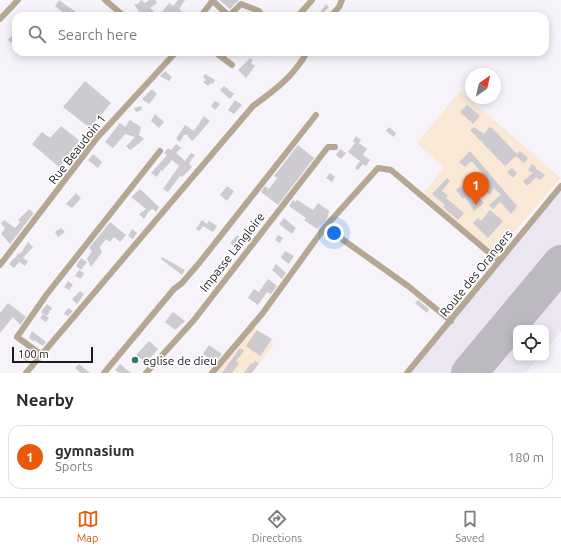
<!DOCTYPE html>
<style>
:root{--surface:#fff;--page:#f7f7f7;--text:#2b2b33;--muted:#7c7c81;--line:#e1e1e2;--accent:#ea580c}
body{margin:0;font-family:Ubuntu,sans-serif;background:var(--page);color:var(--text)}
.controls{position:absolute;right:12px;bottom:12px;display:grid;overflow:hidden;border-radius:8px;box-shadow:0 2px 10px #0003}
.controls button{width:36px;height:36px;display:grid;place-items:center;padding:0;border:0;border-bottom:1px solid var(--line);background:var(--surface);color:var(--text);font:20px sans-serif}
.compass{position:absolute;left:465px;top:68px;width:36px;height:36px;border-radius:50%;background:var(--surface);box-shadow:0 2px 10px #0003;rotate:34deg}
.scale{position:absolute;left:12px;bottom:10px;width:81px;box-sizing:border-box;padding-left:4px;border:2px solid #1b1a1c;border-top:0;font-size:11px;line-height:14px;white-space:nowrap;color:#1b1a1c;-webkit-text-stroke:3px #fff;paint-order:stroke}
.you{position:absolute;left:334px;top:233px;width:14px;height:14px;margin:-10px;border:3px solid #fff;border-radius:50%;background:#1a73e8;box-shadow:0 0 0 6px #1a73e833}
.badge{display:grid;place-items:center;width:26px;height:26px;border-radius:50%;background:var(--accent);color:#fff;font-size:13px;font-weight:700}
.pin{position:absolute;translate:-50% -33px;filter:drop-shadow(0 1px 2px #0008)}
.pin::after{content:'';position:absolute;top:21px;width:14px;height:12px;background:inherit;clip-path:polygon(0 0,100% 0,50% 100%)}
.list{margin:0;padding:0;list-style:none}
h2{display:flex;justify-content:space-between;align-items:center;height:52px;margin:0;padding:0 16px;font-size:17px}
h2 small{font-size:13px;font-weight:400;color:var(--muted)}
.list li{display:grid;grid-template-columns:26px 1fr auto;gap:12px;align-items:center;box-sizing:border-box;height:64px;margin:0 8px 8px;padding:0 8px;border:1px solid var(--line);border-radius:12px}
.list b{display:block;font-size:15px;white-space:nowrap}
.list p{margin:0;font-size:13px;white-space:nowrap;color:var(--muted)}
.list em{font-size:13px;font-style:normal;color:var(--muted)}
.icon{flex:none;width:22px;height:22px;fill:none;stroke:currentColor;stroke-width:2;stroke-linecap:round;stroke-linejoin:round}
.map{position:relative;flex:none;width:561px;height:373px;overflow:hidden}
.search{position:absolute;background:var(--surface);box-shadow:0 2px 10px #0003;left:12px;right:12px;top:12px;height:44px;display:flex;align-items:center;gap:10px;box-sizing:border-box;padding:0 14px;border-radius:12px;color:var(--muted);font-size:15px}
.sheet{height:124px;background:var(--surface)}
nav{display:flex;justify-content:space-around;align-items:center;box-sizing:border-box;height:56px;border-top:1px solid var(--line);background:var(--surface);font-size:11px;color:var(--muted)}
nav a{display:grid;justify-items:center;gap:2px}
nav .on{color:var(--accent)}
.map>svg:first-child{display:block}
.built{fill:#ece6f3}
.industrial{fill:#f9e8d6}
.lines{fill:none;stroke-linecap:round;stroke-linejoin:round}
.runway{stroke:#bcbac0;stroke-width:36}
.building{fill:#cdcad0}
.minor{stroke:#b5a791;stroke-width:6}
.poi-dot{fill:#2f7771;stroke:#fff;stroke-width:1.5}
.labels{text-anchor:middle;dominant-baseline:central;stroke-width:3.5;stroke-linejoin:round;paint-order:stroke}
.street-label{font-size:12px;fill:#1b1a1c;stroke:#fff}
.poi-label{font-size:12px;fill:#1b1a1c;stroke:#fff;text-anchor:start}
</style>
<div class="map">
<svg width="561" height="373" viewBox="0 0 561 373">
<rect width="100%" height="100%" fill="#f6f4fa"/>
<path class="built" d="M561 191V331L546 349V328H516V358H538L526 373H409Z"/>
<path class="industrial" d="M460 91 561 178 495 254 423 193 444 168 417 143Z
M252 325 274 344 252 373H216Z"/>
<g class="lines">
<path class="runway" d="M469 373 561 263"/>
</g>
<path class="building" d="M59 0 76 12 72 16H65L66 15 55 6Z
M141 0 145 3 149 0H155L157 3 150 8 159 16 169 3 173 6 178 0H185L179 9 187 16H142L134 4H138Z
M219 0H239L230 9Z
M326 4 329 7 320 16 318 15Z
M12 36 16 39V47L8 40Z
M250 58 253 60 251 63 255 66 246 78 238 70Z
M165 71 172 77 169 81 160 76Z
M205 74 215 80 213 84 211 83 208 86 203 82 206 80 203 77Z
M85 81 111 103 90 128 63 107Z
M224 86 234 94 230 99 220 90Z
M152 89 157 94 149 104 142 99Z
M235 100 242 105 234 114 228 110Z
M215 101 220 104 215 110 211 106Z
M467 105 480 116 473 124 460 112Z
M141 106 142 110 136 112 134 108Z
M155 114 164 122 159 128 151 121Z
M204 116 210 121 197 136 192 141 187 135H184L180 142 176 139 185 125 194 131Z
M130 120 141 127 139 135 144 139 137 145 130 150 126 146 135 137 125 134 113 148 105 142 120 123 125 127Z
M61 126 80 141 59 167 32 144 42 132 50 138Z
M389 127 396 133 394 137 386 131Z
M474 127 484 134 489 127 492 128 517 154 520 151 528 158 524 163 516 156 505 166 470 130Z
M356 136 361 140 359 143 367 149 363 155 370 160 366 166 363 164 358 170 355 168 360 161 348 152 355 143 353 141Z
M176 144 181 148 176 153 185 161 191 153 195 155 189 163 192 167 182 177 180 176 168 192 163 189 179 166 172 160 162 171 161 170 157 177 151 173 167 155 164 153 168 148 171 150Z
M298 145 314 158 278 205 261 192 265 186 269 189 277 178 274 176Z
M340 149 346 153 341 159 336 155Z
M470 151 517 206 511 214 500 202 493 209 489 205 501 195 494 188 490 195 480 187 487 180 472 161 465 167 459 162Z
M93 154 102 162 98 168 88 160Z
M532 164 536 167 535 168 545 175 540 180 536 177 527 186 523 181 533 173 528 170Z
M512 168 517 173 513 178 507 172Z
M330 173 335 177 332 182 326 178Z
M447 178 450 181 442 191 448 196 446 198 464 213 458 220 443 207 445 205 432 194Z
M466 183 484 203 474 211 465 197 463 199 456 190Z
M227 186 234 191 227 201 220 195Z
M140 189 159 207 156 212 153 209 149 211 144 219 139 214 146 209 131 197Z
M76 193 81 198 72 208 66 204Z
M293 200 295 202 297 200 313 210 318 203 329 211 328 217 317 229 304 220 306 218 289 206Z
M29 209 34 213 10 244 1 234 5 228 1 224 4 220 15 228 20 222 18 220Z
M490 210 503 221 488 238 473 223 478 218 481 221Z
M284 218 296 228 292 234 279 224Z
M202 220 207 224 209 221 217 226 213 232 203 226 199 231 196 229Z
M110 222 126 235 120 242 114 237 110 242 106 239 100 247 99 245 102 252 91 267 87 259 92 251 89 248Z
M61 228 65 232 58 237 55 232Z
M132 229 137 233 133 239 128 236Z
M237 235 245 242 239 250 230 243Z
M278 235 283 238 280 243 275 240Z
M28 242 33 247 23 258 28 261 25 266 19 262 14 268 9 264 19 253 20 254Z
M285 251 294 256 289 264 281 258Z
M162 257 185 270 182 275 161 259Z
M81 258 87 262 81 270 76 266Z
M276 264 286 273 282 279 272 270Z
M79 270 84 273 81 279 75 276Z
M268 279 277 286 271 294 267 292 258 305 248 298 254 289 259 292Z
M68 281 73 285 69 290 64 287Z
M80 291 84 294 77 304 72 299Z
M418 300 429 309 427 313 415 303Z
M8 303 26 317 20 325 13 317 0 333V313Z
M47 304 52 308 47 316 41 312Z
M68 308 73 311 68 316 64 314Z
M173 312 185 321 175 330 165 322Z
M43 314 49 318 46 322 40 318Z
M257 330 272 339 260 356 246 346Z
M32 331 46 342 43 346 34 340 33 341 29 338Z
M149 341 158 349 146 363 136 355Z
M209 345 222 354 215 362 203 354Z
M240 348 244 351 236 361 239 363 232 373H222Z
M23 352 30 357 27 362 19 356Z
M255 361 259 363 252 373H244L251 363 253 364Z
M79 364 90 373H81L75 368Z
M120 364 131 373H119L115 370Z"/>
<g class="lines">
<path class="minor" d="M105 0 124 16
M213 1 229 16 241 4 259 11 262 16
M201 16 213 0
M298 16 312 0
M331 16 339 7 342 0
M0 19 18 0
M215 52 232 65
M268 53 269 52
M325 227 408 286 451 321
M0 265 97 138 176 52
M42 355 17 337 47 294 160 151
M26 373 253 106C275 90 294 76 307 52
M104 373 174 289 182 283 200 262 316 115
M146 373 194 320 328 147H335
M212 373 262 314 325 227 378 168 391 170 499 261
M407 373 561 186"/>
</g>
<circle class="poi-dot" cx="135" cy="360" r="4"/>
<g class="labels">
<g class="street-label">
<text transform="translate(77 149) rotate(-52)">Rue Beaudoin 1</text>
<text transform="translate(232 252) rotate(-52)">Impasse Langloire</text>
<text transform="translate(476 273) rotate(-51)">Route des Orangers</text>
</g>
<g class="poi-label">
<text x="143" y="360">eglise de dieu</text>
</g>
</g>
</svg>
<div class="controls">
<button><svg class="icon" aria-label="locate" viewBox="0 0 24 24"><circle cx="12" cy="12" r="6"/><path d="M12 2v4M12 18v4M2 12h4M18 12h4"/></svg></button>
</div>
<svg class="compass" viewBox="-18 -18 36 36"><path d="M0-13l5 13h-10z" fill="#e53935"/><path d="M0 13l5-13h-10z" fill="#7c7c81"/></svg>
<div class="scale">100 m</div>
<div class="you"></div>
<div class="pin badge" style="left:476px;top:205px">1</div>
<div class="search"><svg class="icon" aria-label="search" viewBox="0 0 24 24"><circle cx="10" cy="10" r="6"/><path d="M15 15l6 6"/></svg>Search here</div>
</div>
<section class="sheet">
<h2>Nearby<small></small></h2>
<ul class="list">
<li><span class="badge">1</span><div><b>gymnasium</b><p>Sports</p></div><em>180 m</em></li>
</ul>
</section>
<nav>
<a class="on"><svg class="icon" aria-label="map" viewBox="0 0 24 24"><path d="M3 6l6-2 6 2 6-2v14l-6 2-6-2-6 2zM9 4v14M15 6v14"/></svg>Map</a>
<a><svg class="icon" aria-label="directions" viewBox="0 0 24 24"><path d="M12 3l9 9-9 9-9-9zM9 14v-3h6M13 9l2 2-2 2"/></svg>Directions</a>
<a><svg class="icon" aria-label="saved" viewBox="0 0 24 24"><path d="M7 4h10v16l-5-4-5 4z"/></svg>Saved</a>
</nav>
